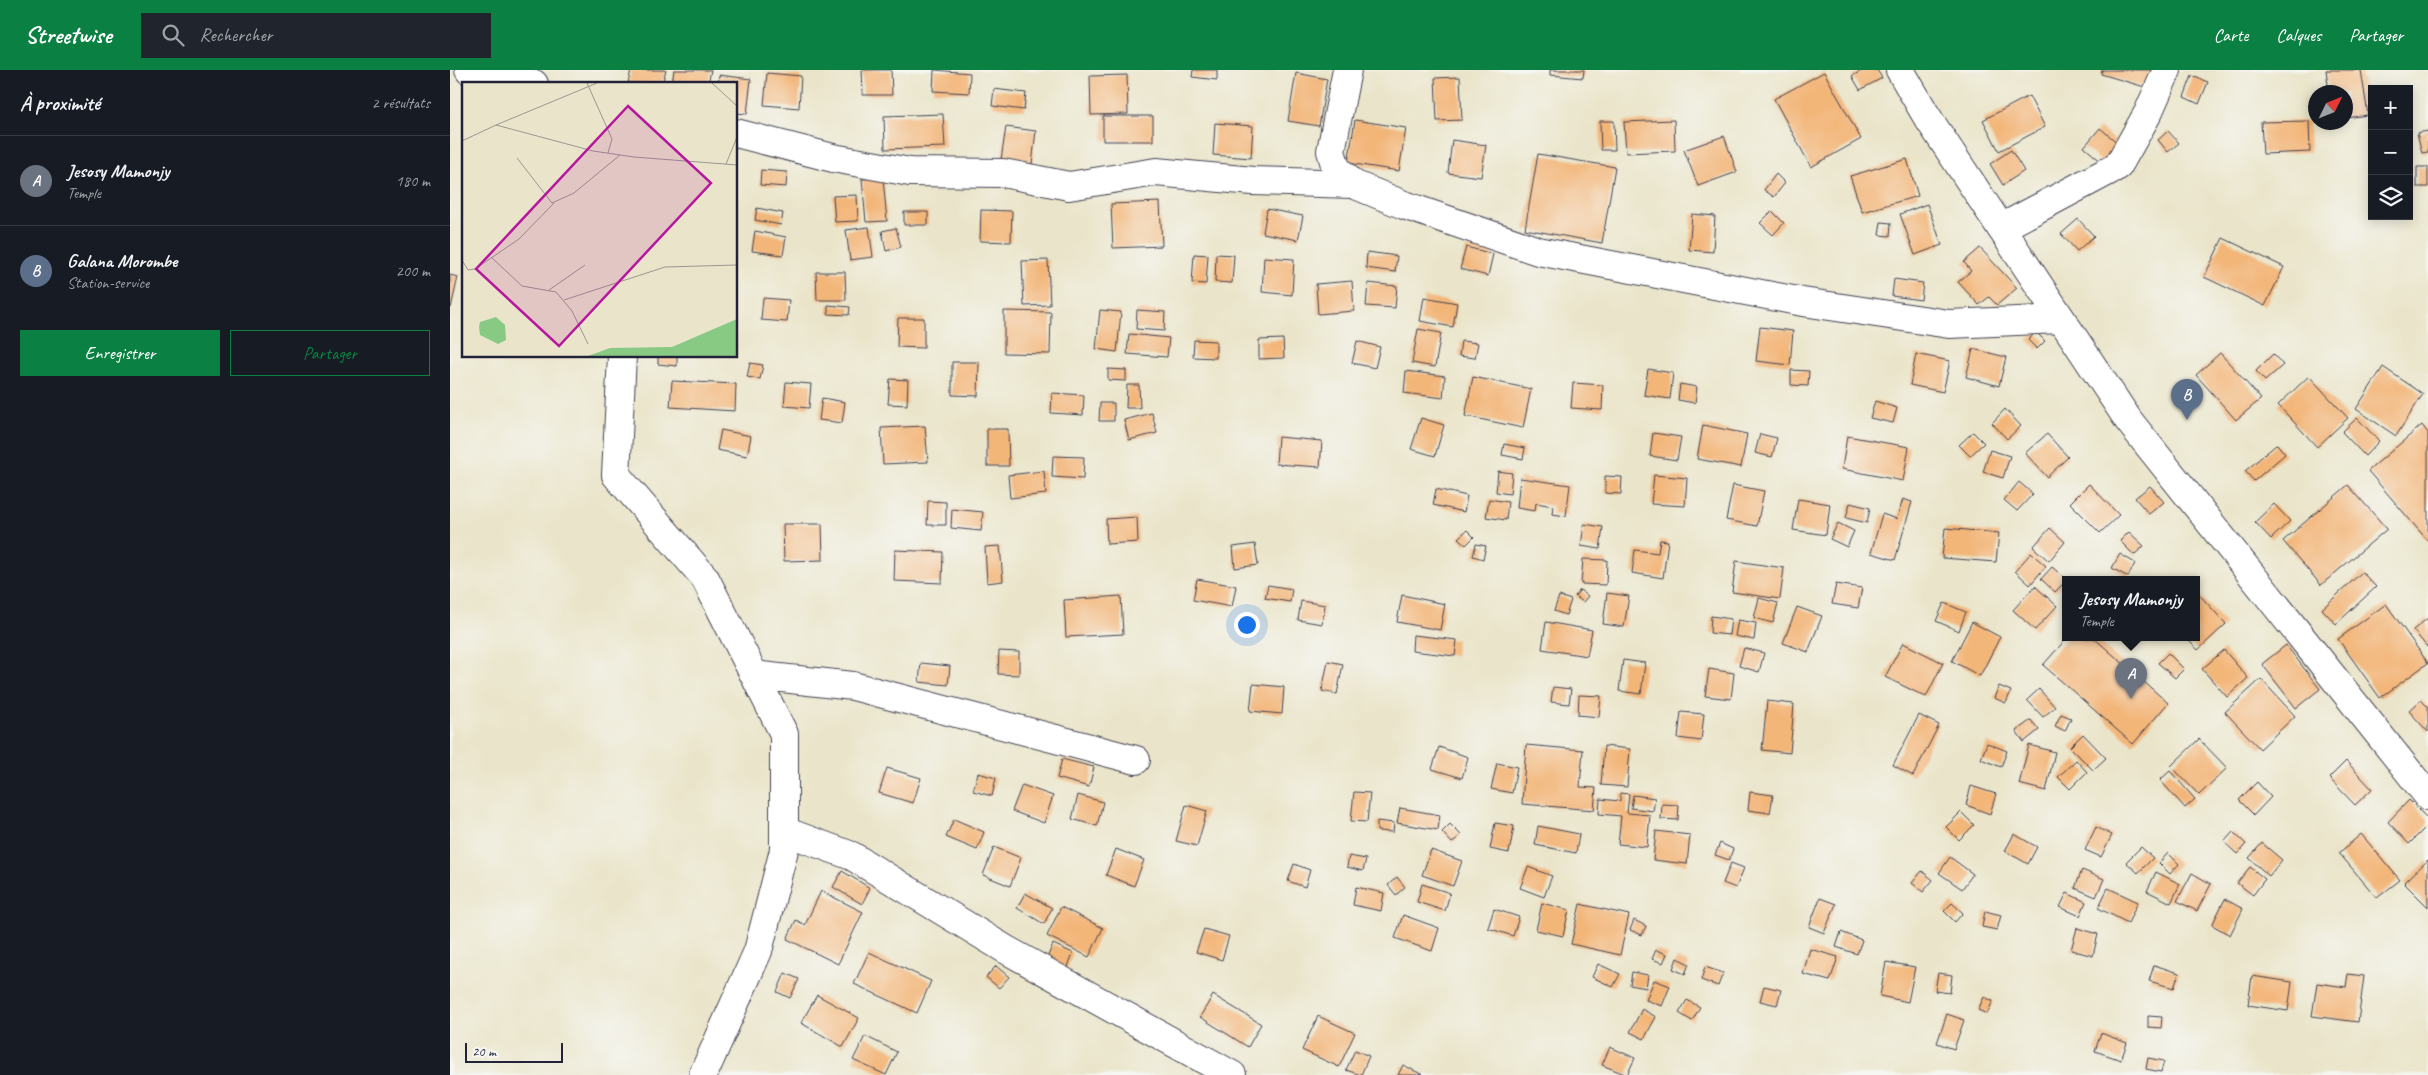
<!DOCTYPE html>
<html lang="fr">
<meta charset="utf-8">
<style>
:root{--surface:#171b24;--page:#20242c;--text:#f1f3f6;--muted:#9ea1a6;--line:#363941;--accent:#0b8043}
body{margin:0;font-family:Caveat,sans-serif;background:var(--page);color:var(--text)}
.controls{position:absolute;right:15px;top:15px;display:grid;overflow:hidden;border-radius:0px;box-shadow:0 2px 12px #0003}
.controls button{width:45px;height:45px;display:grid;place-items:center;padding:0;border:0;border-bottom:1px solid var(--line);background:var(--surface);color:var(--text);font:25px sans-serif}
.compass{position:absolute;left:1858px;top:15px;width:45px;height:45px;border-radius:50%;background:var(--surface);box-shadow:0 2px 12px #0003;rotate:47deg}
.scale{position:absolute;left:15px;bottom:12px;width:98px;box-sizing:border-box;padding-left:5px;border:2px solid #22223b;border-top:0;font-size:14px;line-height:18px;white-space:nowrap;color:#22223b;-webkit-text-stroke:4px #f6f6f2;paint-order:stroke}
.you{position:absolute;left:796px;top:554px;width:18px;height:18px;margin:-12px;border:4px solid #fff;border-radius:50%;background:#1a73e8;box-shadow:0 0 0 8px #1a73e833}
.badge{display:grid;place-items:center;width:32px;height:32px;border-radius:50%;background:var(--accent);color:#fff;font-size:16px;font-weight:700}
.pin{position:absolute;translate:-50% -41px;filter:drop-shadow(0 1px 2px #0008)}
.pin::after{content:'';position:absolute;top:26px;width:18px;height:15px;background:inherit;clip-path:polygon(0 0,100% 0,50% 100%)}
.popup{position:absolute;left:1612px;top:506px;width:138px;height:65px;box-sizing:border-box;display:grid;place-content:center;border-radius:0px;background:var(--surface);filter:drop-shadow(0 1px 4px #0005);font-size:16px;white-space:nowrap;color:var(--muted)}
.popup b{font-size:19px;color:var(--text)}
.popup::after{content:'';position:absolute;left:50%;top:100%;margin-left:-10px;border:10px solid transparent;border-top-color:var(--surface)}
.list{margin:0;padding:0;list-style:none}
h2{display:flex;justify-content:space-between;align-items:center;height:65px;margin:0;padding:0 20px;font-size:21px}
h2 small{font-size:16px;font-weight:400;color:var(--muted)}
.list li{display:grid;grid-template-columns:32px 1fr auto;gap:15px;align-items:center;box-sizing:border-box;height:90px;padding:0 20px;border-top:1px solid var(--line)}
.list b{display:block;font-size:19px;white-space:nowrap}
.list p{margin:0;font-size:16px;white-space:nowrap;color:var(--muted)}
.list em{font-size:16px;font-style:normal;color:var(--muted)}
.actions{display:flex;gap:10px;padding:15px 20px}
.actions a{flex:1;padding:11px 0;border:1px solid var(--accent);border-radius:0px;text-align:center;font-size:18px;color:var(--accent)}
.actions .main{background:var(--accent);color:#fff}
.icon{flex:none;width:28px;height:28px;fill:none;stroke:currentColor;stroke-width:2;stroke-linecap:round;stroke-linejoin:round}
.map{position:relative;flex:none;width:1978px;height:1005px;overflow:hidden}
header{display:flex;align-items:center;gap:30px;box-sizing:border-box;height:70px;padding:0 25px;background:var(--accent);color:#fff}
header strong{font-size:24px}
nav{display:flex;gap:28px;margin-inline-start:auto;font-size:18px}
.search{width:350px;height:45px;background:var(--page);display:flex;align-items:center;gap:12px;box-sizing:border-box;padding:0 18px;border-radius:0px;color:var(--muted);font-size:19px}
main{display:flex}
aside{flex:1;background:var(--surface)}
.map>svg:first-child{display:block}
.building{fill:#f3b679}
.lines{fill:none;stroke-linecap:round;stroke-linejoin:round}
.street-casing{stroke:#403f50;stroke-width:30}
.secondary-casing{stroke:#403f50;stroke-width:30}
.street{stroke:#fff;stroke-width:28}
.secondary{stroke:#fff;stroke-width:28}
.inset-road{fill:none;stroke:#9a9791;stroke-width:1}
.view{fill:#b5179e;fill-opacity:0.15;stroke:#b5179e;stroke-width:2.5}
.inset-edge{fill:none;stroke:#22223b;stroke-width:2.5}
</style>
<header>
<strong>Streetwise</strong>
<div class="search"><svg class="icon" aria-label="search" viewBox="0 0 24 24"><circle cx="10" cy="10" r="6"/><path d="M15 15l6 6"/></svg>Rechercher</div>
<nav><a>Carte</a><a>Calques</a><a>Partager</a></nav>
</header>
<main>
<aside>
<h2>À proximité<small>2 résultats</small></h2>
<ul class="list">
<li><span class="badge" style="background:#6b7280">A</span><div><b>Jesosy Mamonjy</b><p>Temple</p></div><em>180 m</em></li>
<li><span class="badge" style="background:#5c6f8a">B</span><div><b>Galana Morombe</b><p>Station-service</p></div><em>200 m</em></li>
</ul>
<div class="actions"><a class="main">Enregistrer</a><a>Partager</a></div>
</aside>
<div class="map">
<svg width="1978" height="1005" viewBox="0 0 1978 1005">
<rect width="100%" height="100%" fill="#f6f6f2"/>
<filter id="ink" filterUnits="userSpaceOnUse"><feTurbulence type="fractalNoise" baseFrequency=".02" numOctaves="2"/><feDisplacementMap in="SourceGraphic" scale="10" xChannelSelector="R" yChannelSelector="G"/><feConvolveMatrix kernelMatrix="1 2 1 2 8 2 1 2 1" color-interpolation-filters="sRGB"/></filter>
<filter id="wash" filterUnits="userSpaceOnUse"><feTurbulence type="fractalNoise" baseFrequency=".0096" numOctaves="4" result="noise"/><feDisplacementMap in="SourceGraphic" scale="20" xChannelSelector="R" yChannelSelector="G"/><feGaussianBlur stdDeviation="1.12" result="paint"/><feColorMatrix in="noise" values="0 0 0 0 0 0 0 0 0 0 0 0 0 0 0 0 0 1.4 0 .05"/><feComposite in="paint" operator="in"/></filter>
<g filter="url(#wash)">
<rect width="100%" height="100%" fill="#eae5ca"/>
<g id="blocks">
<path class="building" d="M181 0H216L212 14 178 13Z
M224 0H261L258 14H222Z
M412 0H441L442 25H413Z
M484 0 520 3 519 23 483 21Z
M743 0H767V10L742 7Z
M1100 0H1134L1133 8 1100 5Z
M1413 0H1427L1432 8 1410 20 1402 6Z
M1652 0H1703L1698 18 1651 4Z
M1876 0H1911L1918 45 1896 48V22H1879Z
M1374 2 1411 69 1361 97 1324 29Z
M317 3 351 6 349 38 314 35Z
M846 3 877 9 869 56 838 51Z
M269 5 301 9 297 44 286 43V14H268Z
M677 5 678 44 641 45 640 6Z
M1742 6 1758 12 1749 34 1734 27Z
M1010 7 1012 50 987 51 985 8Z
M544 19 576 23 574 40 542 36Z
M1579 26 1595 57 1549 81 1533 50Z
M493 44 495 77 435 79 434 46Z
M653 46H703V71H653Z
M905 50 956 58 949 101 898 93Z
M1224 50 1225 81 1176 83 1174 52Z
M1150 51H1164L1165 80H1151Z
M1859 51 1860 82 1813 84 1811 52Z
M765 53 803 56 801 88 763 85Z
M556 57 586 61 582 94 551 90Z
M1650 58 1669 74 1653 93 1634 77Z
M1718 61 1729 73 1718 82 1708 70Z
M1978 61V82L1972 83 1967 63Z
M1274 66 1287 102 1248 116 1234 80Z
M1002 70 1036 75 1031 107 998 103Z
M1561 80 1574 101 1553 115 1540 94Z
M1088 84 1165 97 1152 173 1075 159Z
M1457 89 1468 126 1412 142 1400 106Z
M1967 97H1978V117H1967Z
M311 100 337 102 336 117 310 115Z
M1326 104 1335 113 1324 127 1314 120Z
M433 108 437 151 416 152 412 109Z
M407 125 408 151 385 152 383 126Z
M710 132 712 176 663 178 661 134Z
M1477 134 1492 175 1465 185 1450 144Z
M307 138 333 143 331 155 305 150Z
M817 139 853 146 848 170 813 163Z
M531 140 562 141 561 172 530 171Z
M1322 141 1334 153 1323 165 1310 153Z
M454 142H478V155H454Z
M1242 144 1265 146 1263 182 1239 180Z
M1628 149 1644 166 1627 181 1611 164Z
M1431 152 1441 153 1440 166 1429 165Z
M419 157 423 187 400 190 396 160Z
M446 158 451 177 436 181 432 161Z
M305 161 336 167 333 185 302 181Z
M1773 168 1834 197 1815 236 1754 207Z
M1016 177 1043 184 1038 206 1010 199Z
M1530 178 1567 218 1547 235 1539 227 1529 235 1508 212 1521 201 1514 192Z
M917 182 947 186 945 202 916 198Z
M744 184 758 185 756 214 742 213Z
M766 184 784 185 782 213 765 212Z
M814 187 844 189 842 225 812 222Z
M598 190 600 235 574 236 572 191Z
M366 202H395L396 230H367Z
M0 205 8 207 1 238 0 237Z
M1444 209 1473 213 1471 230 1442 226Z
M902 211 904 241 868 244 866 214Z
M918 213 947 216 945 238 916 236Z
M974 227 1007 233 1003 257 970 251Z
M313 228 339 230 337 252 311 250Z
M378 235 400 237 399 245 378 244Z
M650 240 671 242 667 282 646 279Z
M687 240 715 242 714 261 686 259Z
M554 241 601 242 600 284 554 283Z
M448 248H474V278L447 277Z
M1310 257 1343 261 1340 295 1306 291Z
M968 259 991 263 985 297 962 293Z
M1586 262 1595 271 1587 279 1578 270Z
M679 264 719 268 717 287 677 284Z
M833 269 834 288 809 289V270Z
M744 270 766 271V288L743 287Z
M907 271 930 277 925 298 902 293Z
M1011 271 1028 273 1025 288 1009 286Z
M1523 279 1556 287 1549 316 1516 307Z
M1770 283 1811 329 1786 350 1746 305Z
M1466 284 1500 291 1493 322 1460 315Z
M1823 284 1833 295 1815 311 1806 301Z
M208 286H227V296L208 294Z
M502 292H529L528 326 502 325Z
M300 293 313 295 310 309 297 307Z
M1933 297 1973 324 1946 366 1906 339Z
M658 299 676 300V311L658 310Z
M1198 299 1223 303 1220 329 1194 325Z
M1341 300 1359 301 1358 316 1341 315Z
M956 301 995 306 993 328 954 323Z
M1859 306 1898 348 1867 377 1828 335Z
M1023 307 1081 319 1073 358 1015 346Z
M440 309 458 310 457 335 438 334Z
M222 311 286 314 285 341 220 337Z
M336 312 361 314 359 338 334 336Z
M1123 313 1153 315 1152 340 1121 338Z
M1230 314 1247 317 1245 333 1228 330Z
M677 315H689L690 338H676Z
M602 323 634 325 633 345 601 343Z
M372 328 395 332 392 353 369 350Z
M1425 331 1447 338 1443 353 1420 348Z
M650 333H664V351H649Z
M1555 339 1571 356 1557 369 1542 353Z
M702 343 707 363 679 370 674 350Z
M971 348 994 355 985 386 961 379Z
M1907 348 1929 371 1915 386 1892 362Z
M1253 355 1297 364 1291 397 1247 389Z
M1972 355 1978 363V471L1918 401Z
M475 356 478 392 433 394 431 358Z
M537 359H558L559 396H537Z
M271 360 301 366 297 386 267 380Z
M1523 362 1534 373 1520 386 1509 375Z
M1203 363 1231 367 1227 390 1200 386Z
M1310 364 1327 368 1322 387 1305 383Z
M1597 364 1618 387 1597 407 1575 383Z
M1397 366 1459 377 1453 411 1392 399Z
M828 367 872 371 870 397 826 394Z
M1054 374 1075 378 1073 389 1052 385Z
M1827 374 1835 384 1804 411 1795 401Z
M1540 380 1560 386 1553 408 1533 402Z
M603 386 634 387 633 409 602 407Z
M594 401 596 424 560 428 558 405Z
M1048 401 1062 403 1060 424 1046 422Z
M1204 405 1237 408 1235 436 1201 434Z
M1155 406 1172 407 1171 424 1155 423Z
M1070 408 1120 415 1116 446 1102 444 1103 436 1086 433 1085 441 1067 438Z
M1569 412 1583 424 1567 441 1554 430Z
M1639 414 1669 445 1650 463 1620 433Z
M1283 415 1314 421 1307 456 1276 450Z
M1898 415 1937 459 1871 515 1833 471Z
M1700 416 1714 432 1699 444 1685 428Z
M986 419 1017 426 1014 442 983 435Z
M1039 429 1058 432 1056 450 1036 447Z
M1348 429 1380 434 1376 465 1343 460Z
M1453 429 1462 432 1445 490 1421 483 1432 444 1447 449Z
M478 431 496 432V455H477Z
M1400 433 1420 438 1417 453 1396 448Z
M1824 434 1840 451 1821 469 1805 452Z
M502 439 533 442 531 461 501 458Z
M687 447 688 472 657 474 656 449Z
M1388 453 1404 461 1397 477 1380 469Z
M333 454H372L373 490 334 491Z
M1134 454 1153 457 1150 479 1131 476Z
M1495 458 1549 463 1546 492 1492 488Z
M1600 458 1615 472 1599 491 1583 477Z
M1017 460 1024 467 1016 475 1008 468Z
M1679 462 1694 476 1684 485 1670 471Z
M1210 470 1218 471 1213 508 1182 503 1185 480 1208 483Z
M805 474 808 495 785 498 783 477Z
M1026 474 1036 476 1033 489 1023 486Z
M550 476 553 511 537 513 535 477Z
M445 480 493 482 492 513 444 511Z
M1581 483 1596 496 1580 515 1565 501Z
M1670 484 1685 493 1678 507 1662 498Z
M1133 489 1157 490 1156 515 1131 514Z
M1286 491 1334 498 1330 529 1282 522Z
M1602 497 1617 510 1605 522 1591 509Z
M1912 502 1926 517 1886 554 1872 539Z
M747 509 786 516 782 537 743 530Z
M1386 514 1412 518 1408 538 1382 534Z
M818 515 842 519 840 532 815 528Z
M1585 516 1607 536 1585 560 1563 540Z
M1130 520 1138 526 1133 532 1125 526Z
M1746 521 1776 554 1748 580 1736 568H1746Z
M1157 523 1179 526 1174 557 1153 554Z
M952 525 995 534 990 560 947 552Z
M671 526 673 564 616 567 614 530Z
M1109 526 1121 530 1116 545 1104 541Z
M1309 528 1328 533 1323 553 1304 548Z
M851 531 875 535 872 554 848 550Z
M1494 533 1516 542 1509 561 1486 551Z
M1936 534 1978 593 1930 628 1888 569Z
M1347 537 1372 546 1358 582 1333 573Z
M1261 546 1281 549 1279 565 1260 563Z
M1978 548V578L1963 560Z
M1288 550 1306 553 1304 570 1285 566Z
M1096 552 1142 560 1137 586 1092 579Z
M1522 552 1550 567 1530 606 1502 591Z
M963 565 1007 570 1005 586 962 581Z
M1617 568H1644L1718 633 1683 674 1593 595Z
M1453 573 1493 593 1476 627 1435 607Z
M1836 575 1870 619 1846 638 1812 594Z
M1294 578 1314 583 1309 602 1289 596Z
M1774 580 1798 608 1777 627 1752 599Z
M549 581 569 582V605L548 604Z
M1718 583 1734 599 1725 608 1708 593Z
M1173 590 1195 593 1191 624 1169 621Z
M878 591 893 594 887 624 872 621Z
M471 593 500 596 498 615 469 612Z
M1259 599 1284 603 1281 629 1255 626Z
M1811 609 1845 646 1810 679 1775 642Z
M803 614 834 617 832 644 800 641Z
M1549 616 1561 621 1556 633 1544 628Z
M1103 617 1121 619 1119 634 1101 632Z
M1589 619 1605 637 1593 647 1577 630Z
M1129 625 1151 626 1149 647 1128 645Z
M1971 630 1978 637V662L1959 641Z
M1317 631 1344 634 1340 683 1312 680Z
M1231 642 1254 644 1251 671 1228 668Z
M1611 644 1621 648 1615 661 1605 656Z
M1469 645 1489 655 1463 706 1443 695Z
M1581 650 1589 660 1574 672 1566 661Z
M1633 664 1656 688 1643 700 1620 677Z
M1749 669 1777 698 1749 725 1721 696Z
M1537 673 1557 681 1551 697 1531 689Z
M1076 675 1133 680 1130 717 1146 718 1144 740 1072 734Z
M1579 675 1605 682 1596 721 1569 714Z
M1154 676 1180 679 1177 717 1151 715Z
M989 677 1018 687 1012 708 982 699Z
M612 689 644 697 639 717 607 708Z
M1626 690 1637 702 1620 719 1608 707Z
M1896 691 1922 719 1905 735 1879 708Z
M1047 693 1067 697 1062 723 1041 719Z
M437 698 471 708 463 733 429 723Z
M1720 701 1745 729 1735 738 1710 710Z
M528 703 546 708 542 726 523 721Z
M1807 712 1821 727 1804 745 1789 730Z
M572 715 603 726 594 753 562 741Z
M1521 716 1546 724 1540 744 1516 735Z
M904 722 920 723 917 752 901 751Z
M1300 722 1323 725 1320 743 1298 740Z
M1170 723 1179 724 1177 743 1200 745 1197 777 1168 774 1171 746 1149 744 1150 729 1170 731Z
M628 725 653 732 647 756 622 749Z
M1183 725 1205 728 1203 741 1181 738Z
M1959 730 1978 749V755L1959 774 1938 752Z
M1212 734 1229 735 1228 750 1211 749Z
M736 735 757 741 747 776 726 771Z
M950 738 990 745 988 760 947 753Z
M1511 742 1524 755 1509 770 1496 757Z
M504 749 534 762 527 780 496 767Z
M927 751 944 753 943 762 927 761Z
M1045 753 1064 756 1059 783 1040 779Z
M1000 754 1011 765 1002 773 992 762Z
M1088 756 1129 764 1126 783 1085 775Z
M1646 757 1662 765 1651 787 1635 780Z
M1206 761 1240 765 1237 794 1203 790Z
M1783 762 1796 774 1787 784 1774 772Z
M1564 764 1587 777 1578 794 1555 781Z
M1911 764 1950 810 1927 828 1889 783Z
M1270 773 1283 779 1279 790 1265 785Z
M1812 773 1832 790 1819 806 1799 788Z
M544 777 571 788 560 816 533 805Z
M1691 777 1703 788 1688 803 1676 792Z
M666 779 694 790 684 816 656 805Z
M981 780 1012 791 1003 816 972 805Z
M1718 783 1729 794 1720 804 1709 793Z
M899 786 916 789 913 801 897 797Z
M1500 787 1523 804 1512 819 1489 803Z
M1978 790V837L1954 813Z
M1281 793 1294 798 1286 818 1273 813Z
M844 794 860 800 855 817 838 811Z
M1078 797 1102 806 1094 827 1070 818Z
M1800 797 1815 809 1803 825 1787 813Z
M1632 800 1654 809 1646 827 1625 818Z
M392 801 420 818 412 834 383 817Z
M1472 801 1483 810 1473 822 1462 813Z
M1706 802 1730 814 1721 833 1697 821Z
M1742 803 1761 814 1747 841 1727 831Z
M947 807 955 817 946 825 938 815Z
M972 814 1000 823 995 841 967 832Z
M906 817 934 823 931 841 903 835Z
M1658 818 1688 832 1678 853 1648 838Z
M371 821 413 842 388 894 337 869 346 850 355 855Z
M575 823 602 838 594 854 567 838Z
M1617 823 1636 832 1630 846 1610 837Z
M1370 828 1386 834 1374 863 1359 857Z
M1775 829 1793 839 1780 865 1762 855Z
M1092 833 1119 840 1113 866 1086 860Z
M1502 833 1513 843 1505 852 1494 841Z
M1130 834 1179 845 1170 885 1121 874Z
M611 837 653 858 639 887 597 866Z
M1044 839 1069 847 1063 866 1038 858Z
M1535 841 1551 845 1547 860 1532 857Z
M953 845 989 858 982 881 945 868Z
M1184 850 1196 856 1192 865 1180 860Z
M1627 858 1648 864 1643 886 1621 880Z
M754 859 779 866 772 890 746 882Z
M1391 862 1412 870 1407 884 1386 877Z
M603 874 623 883 616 902 595 893Z
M1360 879 1388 887 1380 911 1353 904Z
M1206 880 1217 884 1213 893 1202 889Z
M419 882 481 911 467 943 404 914Z
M1227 888 1239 894 1235 904 1223 899Z
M1436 892 1465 897 1458 932 1430 926Z
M1148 894 1170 904 1163 917 1142 907Z
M1704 895 1729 903 1724 918 1699 911Z
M546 896 559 907 549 918 536 907Z
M1255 897 1273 903 1268 916 1251 910Z
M1182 902 1198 905 1196 918 1180 915Z
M335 903 349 909 340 928 327 922Z
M1488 903 1502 905 1500 923 1485 921Z
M1898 904 1914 906 1908 952 1862 946 1867 913 1896 917Z
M1802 906 1842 912 1838 941 1798 935Z
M1204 910 1220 916 1212 936 1196 930Z
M1314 916 1331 920 1327 935 1310 931Z
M367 925 409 948 393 977 351 953Z
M763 925 811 954 798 977 750 947Z
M1534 927 1543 931 1537 944 1528 940Z
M1237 930 1250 937 1242 951 1229 943Z
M1192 939 1206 947 1194 969 1180 962Z
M1497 944 1514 950 1504 979 1487 973Z
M868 946 905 963 889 997 852 980Z
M1698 946 1712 947 1711 958 1698 957Z
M1651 963 1677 973 1671 990 1645 981Z
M415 966 447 982 436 1005 403 990Z
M1160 977 1185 988 1177 1005 1152 995Z
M905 980 919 986 911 1005 896 1000Z
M1698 988 1714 991 1711 1002 1696 999Z
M953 995 973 1005H948Z"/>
</g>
</g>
<g filter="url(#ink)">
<use href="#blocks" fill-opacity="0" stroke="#403f50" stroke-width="1"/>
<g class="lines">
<defs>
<path id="street" d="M19 0 84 14
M897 0 881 81 886 98 903 114 954 135 1088 181 1353 232 1499 254 1611 249
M286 63 383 88 460 102 553 103 619 116 706 102 803 111 903 114
M1551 158 1668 96 1698 43 1717 0
M172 286 166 405 255 508 334 664V780L308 881 253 1005
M304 605 403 616 686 690
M334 761 402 786 555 879 782 1005"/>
<path id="secondary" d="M1450 0 1476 45 1679 351 1978 726"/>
</defs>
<use href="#street" class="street-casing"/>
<use href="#secondary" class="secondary-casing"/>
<use href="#street" class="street"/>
<use href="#secondary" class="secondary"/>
</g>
</g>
<g transform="translate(12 12)">
<rect width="275" height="275" fill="#eae5ca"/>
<path d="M34 235 43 243 44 258 36 262 18 253 17 245 18 240ZM275 237V274H126L148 266 210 265Z" fill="#88ca83"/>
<path class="inset-road" d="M125 1 150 57 146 71M250 1 275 24M34 43 135 1M0 59 34 43 131 69 172 75 275 83M55 76 90 121 112 111 158 73M264 82 275 55M29 175 60 204 94 210 110 229 126 262M0 178 6 188 13 187 57 157 92 121M87 208 123 183M102 218 203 185 275 183"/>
<path class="view" d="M166 24 249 101 97 264 14 187Z"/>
<rect width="275" height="275" class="inset-edge"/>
</g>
</svg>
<div class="controls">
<button>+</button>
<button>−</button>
<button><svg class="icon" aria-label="layers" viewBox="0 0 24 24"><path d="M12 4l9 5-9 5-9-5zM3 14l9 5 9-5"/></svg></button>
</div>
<svg class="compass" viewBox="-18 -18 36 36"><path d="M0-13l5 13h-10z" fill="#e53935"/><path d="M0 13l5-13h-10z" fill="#9ea1a6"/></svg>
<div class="scale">20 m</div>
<div class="you"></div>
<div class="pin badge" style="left:1681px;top:629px;background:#6b7280">A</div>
<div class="popup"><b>Jesosy Mamonjy</b>Temple</div>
<div class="pin badge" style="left:1737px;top:350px;background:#5c6f8a">B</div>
</div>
</main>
